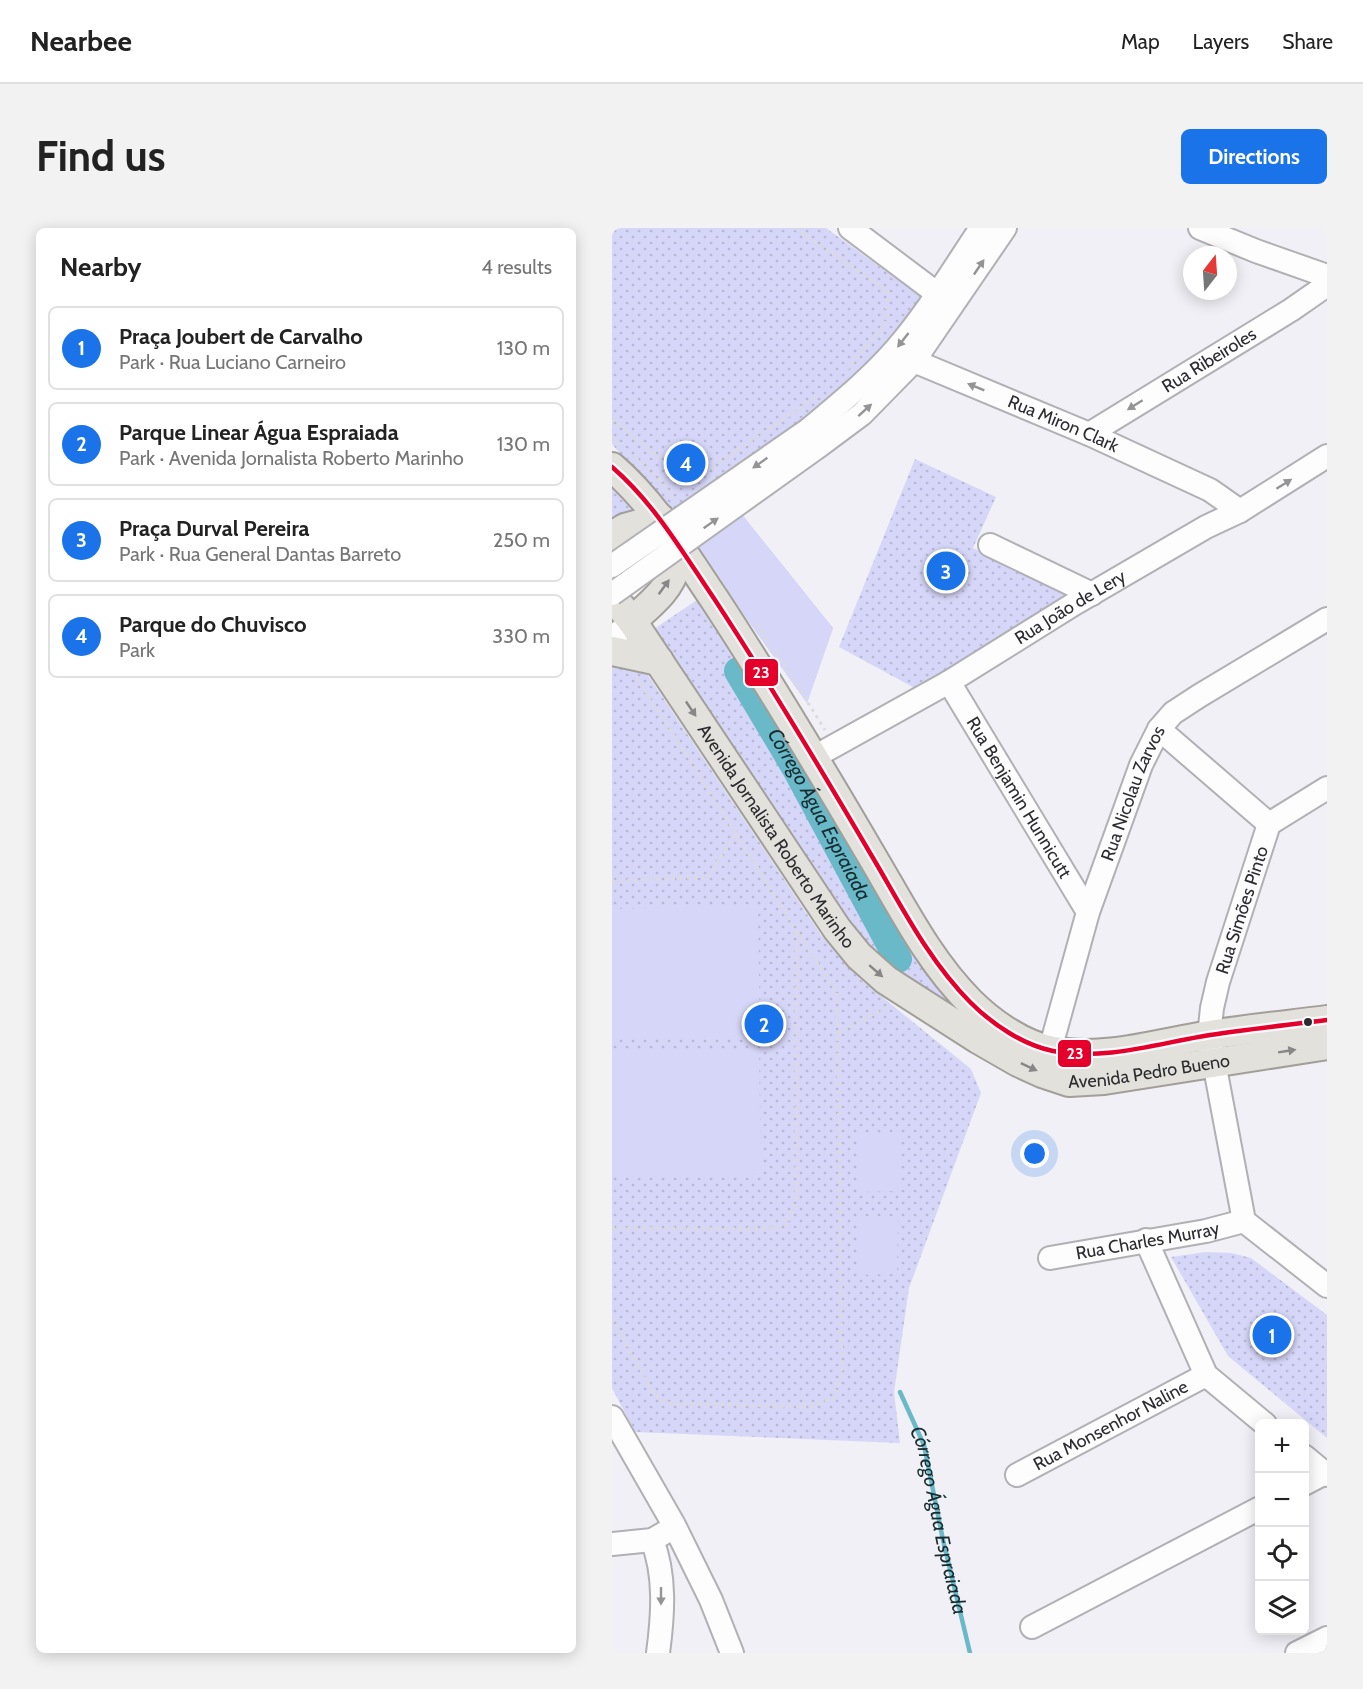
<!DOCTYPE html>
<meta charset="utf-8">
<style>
:root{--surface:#fff;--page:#f2f2f2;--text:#222;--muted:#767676;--line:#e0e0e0;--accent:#1a73e8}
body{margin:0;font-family:Cabin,sans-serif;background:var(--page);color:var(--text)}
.controls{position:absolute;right:18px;bottom:18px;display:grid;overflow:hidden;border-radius:9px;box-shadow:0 3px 15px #0003}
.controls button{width:54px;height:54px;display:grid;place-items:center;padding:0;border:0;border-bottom:2px solid var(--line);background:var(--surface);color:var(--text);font:30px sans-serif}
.compass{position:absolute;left:571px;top:18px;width:54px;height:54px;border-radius:50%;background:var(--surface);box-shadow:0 3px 15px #0003;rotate:17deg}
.you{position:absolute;left:423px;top:926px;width:21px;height:21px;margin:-15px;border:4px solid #fff;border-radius:50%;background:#1a73e8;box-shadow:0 0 0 9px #1a73e833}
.badge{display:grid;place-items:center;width:39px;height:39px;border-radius:50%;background:var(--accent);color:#fff;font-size:20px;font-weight:700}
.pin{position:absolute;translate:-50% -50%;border:3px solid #fff;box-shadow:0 2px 6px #0006}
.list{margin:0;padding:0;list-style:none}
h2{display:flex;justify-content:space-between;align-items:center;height:78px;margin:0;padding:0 24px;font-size:26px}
h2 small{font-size:20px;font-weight:400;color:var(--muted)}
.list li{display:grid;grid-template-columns:39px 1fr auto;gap:18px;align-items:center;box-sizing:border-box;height:84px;margin:0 12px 12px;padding:0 12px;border:2px solid var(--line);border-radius:9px}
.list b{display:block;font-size:22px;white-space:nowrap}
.list p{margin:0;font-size:20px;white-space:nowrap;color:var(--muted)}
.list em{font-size:20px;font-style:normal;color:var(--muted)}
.icon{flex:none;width:33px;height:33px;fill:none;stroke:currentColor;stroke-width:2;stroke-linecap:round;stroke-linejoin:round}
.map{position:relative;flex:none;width:715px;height:1425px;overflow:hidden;border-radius:9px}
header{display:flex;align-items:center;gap:36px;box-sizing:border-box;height:84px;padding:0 30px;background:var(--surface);border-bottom:2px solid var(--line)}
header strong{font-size:28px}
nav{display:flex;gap:33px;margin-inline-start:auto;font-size:21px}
.intro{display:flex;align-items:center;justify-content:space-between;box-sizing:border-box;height:144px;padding:0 36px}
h1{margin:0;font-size:42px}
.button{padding:15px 27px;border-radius:9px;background:var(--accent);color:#fff;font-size:21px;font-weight:700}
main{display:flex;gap:36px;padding:0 36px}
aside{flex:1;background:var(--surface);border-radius:9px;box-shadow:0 3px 15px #0003}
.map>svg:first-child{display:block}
.park{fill:url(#park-dots)}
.pitch{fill:#d6d6f8}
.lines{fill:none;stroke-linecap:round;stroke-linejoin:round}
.stream{stroke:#69b9c8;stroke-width:4.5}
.river{stroke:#69b9c8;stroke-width:28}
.minor-casing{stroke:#b0b0b5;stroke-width:26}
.major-casing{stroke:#a29f98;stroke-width:32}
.path{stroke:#dbdbdc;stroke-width:3;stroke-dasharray:3 4.5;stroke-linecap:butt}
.minor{stroke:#fdfdfe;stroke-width:22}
.major{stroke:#e3e1dc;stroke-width:28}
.minor-bridge-casing{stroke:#b0b0b5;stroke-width:26;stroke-linecap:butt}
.minor-bridge{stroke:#fdfdfe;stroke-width:22}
.bus-1-casing{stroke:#fbfbfe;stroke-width:9}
.bus-1{stroke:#e4002b;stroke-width:4.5}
.oneway{fill:#949497}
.oneway2{fill:#888686}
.bus-dot{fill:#2c2c30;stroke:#fbfbfe;stroke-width:2}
.labels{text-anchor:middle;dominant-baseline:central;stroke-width:6;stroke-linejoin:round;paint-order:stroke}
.street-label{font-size:18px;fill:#2c2c30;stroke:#fbfbfe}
.water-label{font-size:20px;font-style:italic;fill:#192d31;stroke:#fbfbfe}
.line-badge{stroke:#fbfbfe;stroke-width:2}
.badge-label{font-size:16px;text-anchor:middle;font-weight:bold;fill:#fff}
</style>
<header>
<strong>Nearbee</strong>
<nav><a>Map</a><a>Layers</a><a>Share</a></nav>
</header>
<div class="intro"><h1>Find us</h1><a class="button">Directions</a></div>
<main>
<aside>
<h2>Nearby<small>4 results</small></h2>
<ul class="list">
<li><span class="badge">1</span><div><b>Praça Joubert de Carvalho</b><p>Park · Rua Luciano Carneiro</p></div><em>130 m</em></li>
<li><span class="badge">2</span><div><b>Parque Linear Água Espraiada</b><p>Park · Avenida Jornalista Roberto Marinho</p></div><em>130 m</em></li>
<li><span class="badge">3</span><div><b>Praça Durval Pereira</b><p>Park · Rua General Dantas Barreto</p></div><em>250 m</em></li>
<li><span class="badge">4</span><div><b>Parque do Chuvisco</b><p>Park</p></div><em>330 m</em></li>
</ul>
</aside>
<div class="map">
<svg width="715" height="1425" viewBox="0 0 715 1425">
<defs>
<pattern id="park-dots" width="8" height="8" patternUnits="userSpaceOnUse" patternTransform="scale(1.5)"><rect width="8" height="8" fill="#d6d6f8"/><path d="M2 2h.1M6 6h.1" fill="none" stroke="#b8b8d5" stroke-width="1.8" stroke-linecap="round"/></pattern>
</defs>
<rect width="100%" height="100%" fill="#f0f0f6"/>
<path class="park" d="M0 0H214L311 70 300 88 231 168 104 254 221 400 195 475 61 288 0 216Z
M303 231 384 269 361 320 459 366 310 464 227 419Z
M0 255 22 281 19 285 0 297Z
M85 372 136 437 118 450C178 540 227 638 277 734L295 726 278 696 281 690 352 795 285 745 247 710 39 403Z
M0 433 30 438 209 707 248 751 359 841 369 865 297 1060 282 1164 288 1215 23 1204 0 1160Z
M594 1024 619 1025 639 1030 715 1087V1210L616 1128 559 1029Z"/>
<path class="pitch" d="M104 254 221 400 195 475 61 288Z
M146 677 148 808 0 810V681Z
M0 821 147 822 149 946 0 949Z
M287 904V963L247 964V906Z
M245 988H286L285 1046 246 1047Z"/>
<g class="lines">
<path class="stream" id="s1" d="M288 1164 312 1217 331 1312 358 1425"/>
<path class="river" id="s2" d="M126 443 183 539 286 731"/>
<defs>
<g id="minor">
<path d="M238 0 335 73"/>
<path d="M588 0 644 23 715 48"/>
<path id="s3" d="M302 133 477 206 598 262 628 283"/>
<path d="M196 202C227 176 258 151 284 121 316 84 342 40 369 0"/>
<path id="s4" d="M477 206 679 82 715 57"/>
<path d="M207 218 250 186 302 133 393 0"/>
<path d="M378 317 480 366"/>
<path d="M0 410 20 393"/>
<path id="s5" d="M337 454 476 684"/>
<path d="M547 501 657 596"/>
<path id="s6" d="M202 529 337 454 462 376 594 299 628 283 715 228"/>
<path d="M715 560 657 596 606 754 600 780 597 808 632 993 715 1058"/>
<path id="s7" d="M438 822 476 684 529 537 547 501 561 485 587 468 715 391"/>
<path d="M534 1012 594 1147 653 1196"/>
<path id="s8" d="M438 1030 594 1003 632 993"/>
<path d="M0 1189 62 1297 99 1372 120 1425"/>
<path d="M692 1228 715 1247"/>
<path id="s9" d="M405 1247 594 1147"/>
<path d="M692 1256 713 1245"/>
<path d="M40 1312C54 1347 51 1388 46 1425"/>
<path d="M0 1316 40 1312 54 1304"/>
<path d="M420 1399 648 1280"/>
<path d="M685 1425 715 1410"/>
</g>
<g id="major">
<path d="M0 239C43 276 71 325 103 372 158 456 210 543 261 630 290 679 317 733 358 774 380 796 411 817 441 823 493 833 547 815 598 807 637 801 676 797 715 792"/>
<path d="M0 308 13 300 48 290"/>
<path id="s10" d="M0 368 20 393 225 701 247 728 274 752 366 811 406 834 430 845 457 854 492 852 715 817"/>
<path d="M20 393C36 378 58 362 63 340 64 332 64 323 65 315"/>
<path d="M0 423 47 433"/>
</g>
</defs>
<use href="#minor" class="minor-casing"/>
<use href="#major" class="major-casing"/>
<path class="path" d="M183 0 276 63 273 96 236 141
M0 191 78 254 207 167
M0 210 12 220
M24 230 41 244 64 274
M146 396 159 416
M164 424 213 502
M25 450 124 605
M0 653 96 649 124 605 184 702 225 765 230 1147 221 1170 199 1179 53 1175 42 1166 0 1090
M225 806 276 778
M0 1000 148 1001 174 998 184 974V702"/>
<use href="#minor" class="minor"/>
<use href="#major" class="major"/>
<defs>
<path id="minor-bridge" d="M0 338 196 202
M0 366 207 218"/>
</defs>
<use href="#minor-bridge" class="minor-bridge-casing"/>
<use href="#minor-bridge" class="minor-bridge"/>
<defs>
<path id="bus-1" d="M0 239C43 276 71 325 103 372 158 456 210 543 261 630 290 679 317 733 358 774 380 796 411 817 441 823 493 833 547 815 598 807 637 801 676 797 715 792"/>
</defs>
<use href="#bus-1" class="bus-1-casing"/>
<use href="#bus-1" class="bus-1"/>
</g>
<defs><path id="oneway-solid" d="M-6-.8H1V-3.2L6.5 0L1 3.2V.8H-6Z" transform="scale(1.5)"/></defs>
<g class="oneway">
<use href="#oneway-solid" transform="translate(367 39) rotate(-56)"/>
<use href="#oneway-solid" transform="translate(291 112) rotate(128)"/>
<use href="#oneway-solid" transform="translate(364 159) rotate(-158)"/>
<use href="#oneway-solid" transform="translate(523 177) rotate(148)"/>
<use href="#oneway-solid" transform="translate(253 182) rotate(-42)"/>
<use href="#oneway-solid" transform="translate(148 235) rotate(145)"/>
<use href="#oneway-solid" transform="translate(672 256) rotate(-32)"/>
<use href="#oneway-solid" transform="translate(99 295) rotate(-35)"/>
<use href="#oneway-solid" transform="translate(49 1368) rotate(90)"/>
</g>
<g class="oneway2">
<use href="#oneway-solid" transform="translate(52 359) rotate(-54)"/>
<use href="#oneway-solid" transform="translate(79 481) rotate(56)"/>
<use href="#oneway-solid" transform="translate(264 743) rotate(41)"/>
<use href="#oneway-solid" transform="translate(675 823) rotate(-9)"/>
<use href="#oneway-solid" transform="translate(417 839) rotate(25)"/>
</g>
<circle class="bus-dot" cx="696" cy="794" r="5"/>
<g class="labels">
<g class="street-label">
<text stroke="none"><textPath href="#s4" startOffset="141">Rua Ribeiroles</textPath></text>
<text stroke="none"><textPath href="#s3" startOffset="162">Rua Miron Clark</textPath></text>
<text stroke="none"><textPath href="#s6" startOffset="297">Rua João de Lery</textPath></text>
<text stroke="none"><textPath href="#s7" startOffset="270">Rua Nicolau Zarvos</textPath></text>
<text stroke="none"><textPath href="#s5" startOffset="135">Rua Benjamin Hunnicutt</textPath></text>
<text stroke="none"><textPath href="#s10" startOffset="291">Avenida Jornalista Roberto Marinho</textPath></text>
<text transform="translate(630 682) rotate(-72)">Rua Simões Pinto</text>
<text stroke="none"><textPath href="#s10" startOffset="764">Avenida Pedro Bueno</textPath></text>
<text stroke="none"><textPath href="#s8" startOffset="99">Rua Charles Murray</textPath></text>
<text stroke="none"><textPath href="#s9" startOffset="106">Rua Monsenhor Naline</textPath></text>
</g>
<g class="water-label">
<text stroke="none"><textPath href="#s2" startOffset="165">Córrego Água Espraiada</textPath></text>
<text stroke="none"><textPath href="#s1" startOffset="135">Córrego Água Espraiada</textPath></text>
</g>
</g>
<g class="line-badge">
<rect x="132" y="430" width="35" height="29" rx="6" fill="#e4002b"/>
<rect x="445" y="811" width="35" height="29" rx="6" fill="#e4002b"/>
</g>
<g class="badge-label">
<text x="149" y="450">23</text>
<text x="463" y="831">23</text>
</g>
</svg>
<div class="controls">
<button>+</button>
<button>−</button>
<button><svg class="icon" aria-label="locate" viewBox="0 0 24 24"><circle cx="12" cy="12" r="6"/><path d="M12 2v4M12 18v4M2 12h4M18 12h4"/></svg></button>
<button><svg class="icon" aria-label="layers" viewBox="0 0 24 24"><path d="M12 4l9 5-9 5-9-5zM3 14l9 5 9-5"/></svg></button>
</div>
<svg class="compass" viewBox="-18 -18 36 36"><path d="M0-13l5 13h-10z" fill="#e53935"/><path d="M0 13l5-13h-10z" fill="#767676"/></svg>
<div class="you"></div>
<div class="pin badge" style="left:660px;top:1107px">1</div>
<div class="pin badge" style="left:152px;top:796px">2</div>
<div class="pin badge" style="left:334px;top:343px">3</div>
<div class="pin badge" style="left:74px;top:235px">4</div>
</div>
</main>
